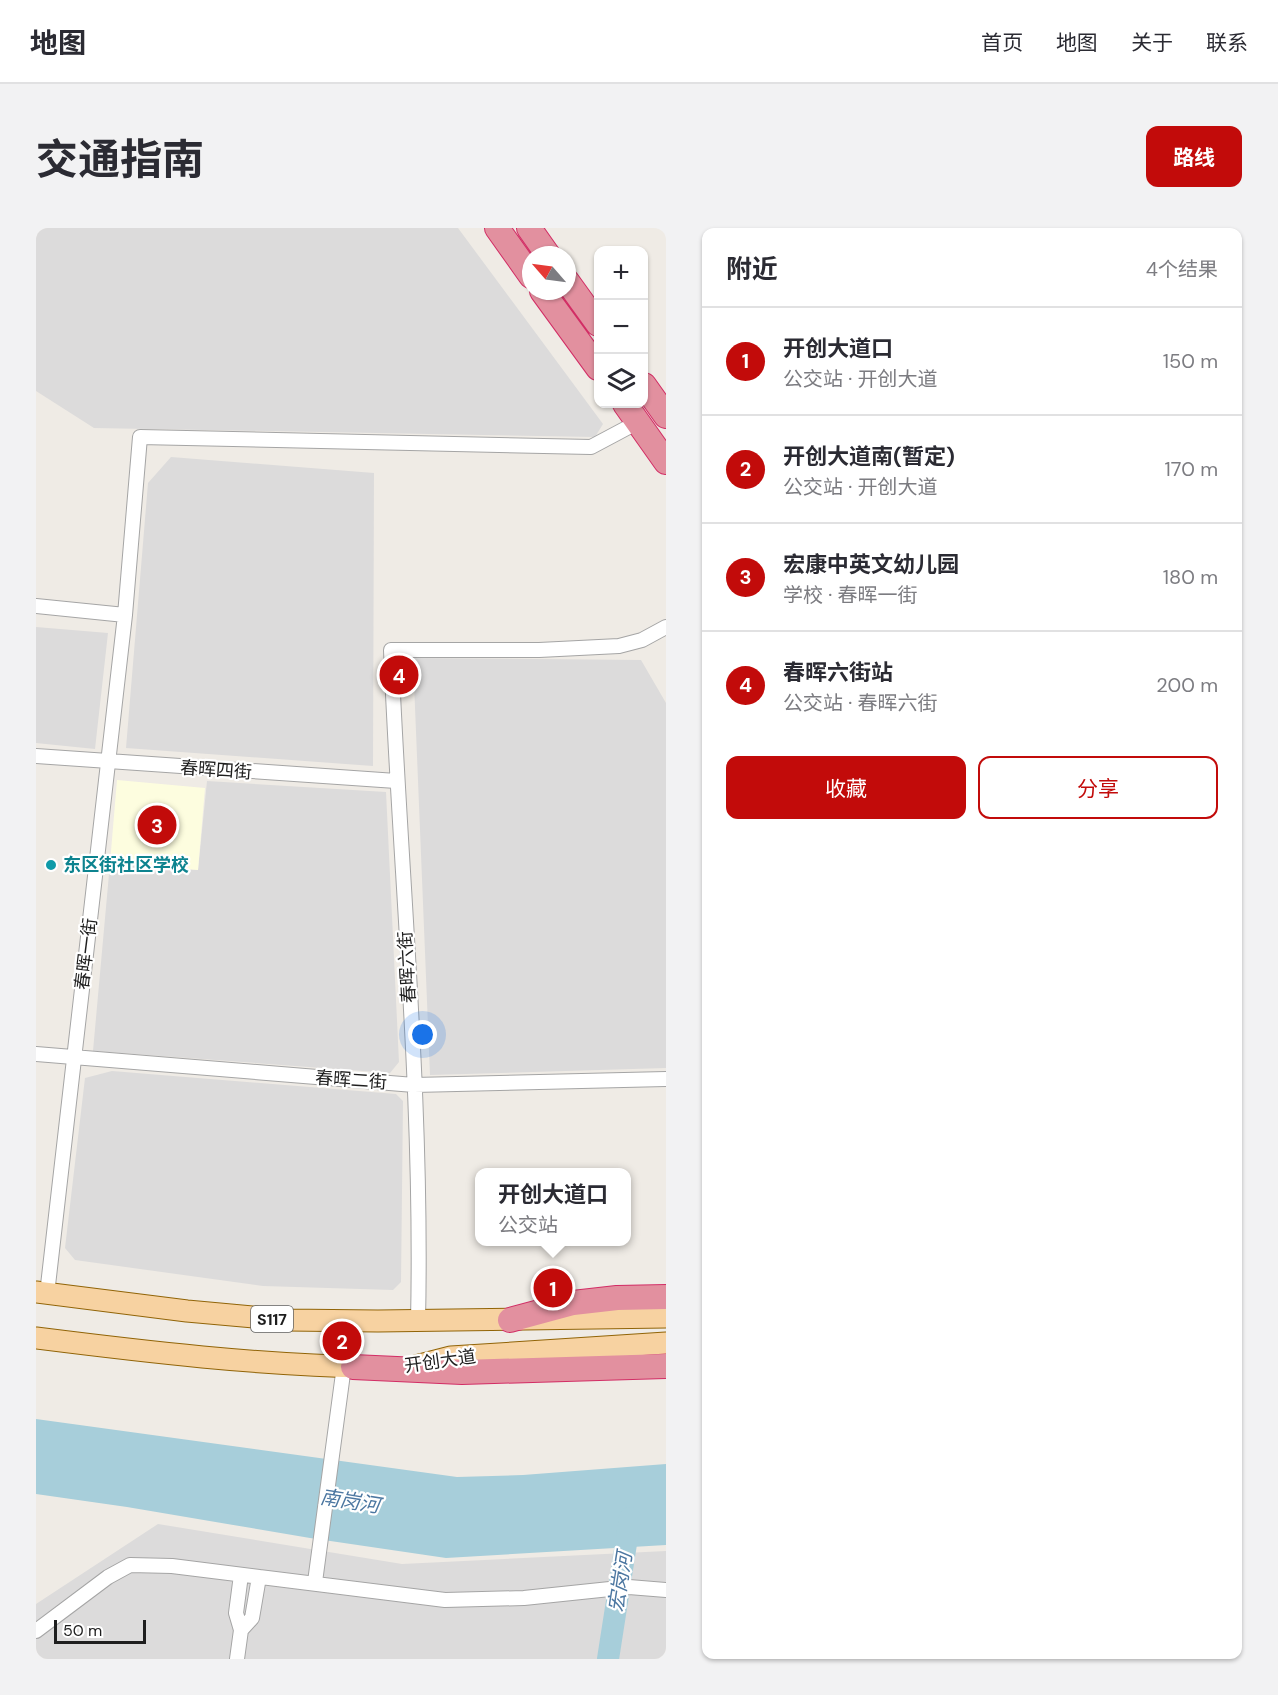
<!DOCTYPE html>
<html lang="zh">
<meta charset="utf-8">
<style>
:root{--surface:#fff;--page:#f2f2f3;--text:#2b2b33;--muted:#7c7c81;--line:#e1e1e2;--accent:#c20b0a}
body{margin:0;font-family:"DM Sans","Noto Sans SC",sans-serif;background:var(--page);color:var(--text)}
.controls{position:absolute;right:18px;top:18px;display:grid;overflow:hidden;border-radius:12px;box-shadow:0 2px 4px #0004}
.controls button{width:54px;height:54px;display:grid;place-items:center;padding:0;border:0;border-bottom:2px solid var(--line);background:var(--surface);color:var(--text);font:30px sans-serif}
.compass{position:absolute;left:486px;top:18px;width:54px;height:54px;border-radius:50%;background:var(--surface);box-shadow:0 2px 4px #0004;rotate:298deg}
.scale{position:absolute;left:18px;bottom:15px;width:92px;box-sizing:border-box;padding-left:6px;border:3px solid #1e1e1e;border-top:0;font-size:16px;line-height:21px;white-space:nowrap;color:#1e1e1e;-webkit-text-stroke:4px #fff;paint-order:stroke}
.you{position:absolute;left:387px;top:807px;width:21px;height:21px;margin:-15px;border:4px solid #fff;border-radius:50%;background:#1a73e8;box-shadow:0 0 0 9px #1a73e833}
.badge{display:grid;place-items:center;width:39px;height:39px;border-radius:50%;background:var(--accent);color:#fff;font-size:20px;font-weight:700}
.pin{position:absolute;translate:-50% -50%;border:3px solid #fff;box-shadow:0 2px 6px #0006}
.popup{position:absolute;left:439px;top:940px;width:156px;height:78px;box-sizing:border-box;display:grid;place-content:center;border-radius:12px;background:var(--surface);filter:drop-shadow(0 2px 4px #0005);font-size:20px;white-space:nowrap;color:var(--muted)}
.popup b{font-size:22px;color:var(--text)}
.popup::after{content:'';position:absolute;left:50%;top:100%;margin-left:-12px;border:12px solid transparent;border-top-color:var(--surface)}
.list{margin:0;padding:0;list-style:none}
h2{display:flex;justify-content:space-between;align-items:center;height:78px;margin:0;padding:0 24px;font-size:26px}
h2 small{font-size:20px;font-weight:400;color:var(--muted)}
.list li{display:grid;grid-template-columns:39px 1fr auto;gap:18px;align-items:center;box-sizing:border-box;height:108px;padding:0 24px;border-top:2px solid var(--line)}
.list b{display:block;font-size:22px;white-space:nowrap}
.list p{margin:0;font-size:20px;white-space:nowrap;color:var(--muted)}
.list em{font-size:20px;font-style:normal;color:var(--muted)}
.actions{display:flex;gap:12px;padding:18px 24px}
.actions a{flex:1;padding:14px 0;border:2px solid var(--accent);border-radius:12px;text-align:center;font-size:21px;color:var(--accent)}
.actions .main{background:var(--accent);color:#fff}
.icon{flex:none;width:33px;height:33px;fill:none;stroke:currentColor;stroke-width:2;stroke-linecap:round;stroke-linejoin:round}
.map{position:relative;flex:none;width:630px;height:1431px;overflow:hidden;border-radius:12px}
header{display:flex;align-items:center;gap:36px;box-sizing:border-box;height:84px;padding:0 30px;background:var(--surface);border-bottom:2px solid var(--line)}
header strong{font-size:28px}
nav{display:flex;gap:33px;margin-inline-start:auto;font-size:21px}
.intro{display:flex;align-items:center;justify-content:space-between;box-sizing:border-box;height:144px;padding:0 36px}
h1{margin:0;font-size:42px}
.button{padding:15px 27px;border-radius:12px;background:var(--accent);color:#fff;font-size:21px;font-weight:700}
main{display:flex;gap:36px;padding:0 36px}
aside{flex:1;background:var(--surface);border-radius:12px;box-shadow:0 2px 4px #0004}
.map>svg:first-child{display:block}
.residential{fill:#dcdbdb}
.education{fill:#fdfddf}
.water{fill:#a7ceda}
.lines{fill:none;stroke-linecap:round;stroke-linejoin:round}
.river{stroke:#a7ceda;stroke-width:22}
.street-casing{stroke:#a5a5a5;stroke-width:16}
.primary-casing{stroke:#916407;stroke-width:23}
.highway-casing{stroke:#d22d65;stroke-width:26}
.street{stroke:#fff;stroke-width:14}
.primary{stroke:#f7d2a1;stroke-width:21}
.highway{stroke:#e2909f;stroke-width:24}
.culture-dot{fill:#0f9aa8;stroke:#fff;stroke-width:2}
.labels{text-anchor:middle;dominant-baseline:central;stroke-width:4.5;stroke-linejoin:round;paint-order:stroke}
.shield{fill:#fff;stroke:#626262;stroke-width:1.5}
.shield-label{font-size:16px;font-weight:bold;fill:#1e1e1e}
.street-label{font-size:18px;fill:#1e1e1e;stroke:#fff}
.culture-label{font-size:18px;font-weight:bold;fill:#0d838f;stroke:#fff;text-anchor:start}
.water-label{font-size:20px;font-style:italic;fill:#4c77a1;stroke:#fff}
</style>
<header>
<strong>地图</strong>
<nav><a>首页</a><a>地图</a><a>关于</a><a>联系</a></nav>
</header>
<div class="intro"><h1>交通指南</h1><a class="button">路线</a></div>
<main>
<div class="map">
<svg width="630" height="1431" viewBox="0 0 630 1431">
<rect width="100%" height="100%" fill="#efebe5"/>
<path class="residential" d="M0 0H422L567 196 559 209 58 200 0 163Z
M135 229 338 245 337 538 90 520 112 255Z
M0 399 72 405 59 521 0 515Z
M377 430 605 432 630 475V840L394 847Z
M171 553 350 564 363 834 354 845 57 823 74 635 162 642Z
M76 843 360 866 367 873 365 1054 357 1062 227 1058 39 1032 29 1020 49 850Z
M122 1296 366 1336 630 1323V1431H0V1376Z"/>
<path class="education" d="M81 552 169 560 162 642 74 635Z"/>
<path class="water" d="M0 1191 421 1249 487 1247 630 1236V1317L410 1330 274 1310 91 1279 0 1266Z"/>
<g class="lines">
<path class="river" d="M572 1431 594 1290"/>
<defs>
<path id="street" d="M0 378 89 387
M0 528 360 553
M0 826 378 857 630 851
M11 1066 89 387 104 209 555 219 602 194
M382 1093C387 869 364 645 355 422H503L583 418 606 412 630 399
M279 1354 308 1138
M205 1402 216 1390 223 1349
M0 1403 72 1349 94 1337 136 1338 409 1372 488 1370 593 1359 630 1362
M201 1431 205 1402 200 1385 205 1347"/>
<path id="primary" d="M0 1064 151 1083 250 1092 342 1093 630 1089
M0 1110C111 1124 222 1137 334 1139
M380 1138 415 1129 630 1115"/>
<path id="highway" d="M461 0 495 48
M493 0 512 27
M531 53 562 96
M506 63 562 140
M608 157 630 188
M589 176 630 234
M474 1092 537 1075 581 1070 630 1069
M317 1139 426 1144 630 1138"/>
</defs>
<use href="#street" class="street-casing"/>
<use href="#primary" class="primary-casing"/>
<use href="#highway" class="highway-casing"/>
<use href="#street" class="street"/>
<use href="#primary" class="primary"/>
<use href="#highway" class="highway"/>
</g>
<circle class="culture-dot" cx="15" cy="637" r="6"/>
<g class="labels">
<rect class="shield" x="215" y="1078" width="42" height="26" rx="4.5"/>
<g class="shield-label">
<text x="236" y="1091">S117</text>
</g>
<g class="street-label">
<text transform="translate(180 542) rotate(4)">春晖四街</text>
<text transform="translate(50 726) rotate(-83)">春晖一街</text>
<text transform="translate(371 739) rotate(-93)">春晖六街</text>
<text transform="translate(315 852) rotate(4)">春晖二街</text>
<text transform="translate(404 1133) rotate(-8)">开创大道</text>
</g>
<g class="culture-label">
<text x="27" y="637">东区街社区学校</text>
</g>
<g class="water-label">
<text transform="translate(314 1273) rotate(9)">南岗河</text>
<text transform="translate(584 1354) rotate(-81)">宏岗河</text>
</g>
</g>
</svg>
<div class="controls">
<button>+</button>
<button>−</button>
<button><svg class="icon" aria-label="layers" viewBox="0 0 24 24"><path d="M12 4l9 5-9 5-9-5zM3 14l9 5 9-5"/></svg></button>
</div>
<svg class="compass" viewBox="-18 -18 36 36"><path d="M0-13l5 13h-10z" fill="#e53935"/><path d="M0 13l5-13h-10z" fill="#7c7c81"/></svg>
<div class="scale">50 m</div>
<div class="you"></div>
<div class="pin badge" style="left:517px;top:1060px">1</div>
<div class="popup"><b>开创大道口</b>公交站</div>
<div class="pin badge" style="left:306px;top:1113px">2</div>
<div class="pin badge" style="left:121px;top:597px">3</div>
<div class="pin badge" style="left:363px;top:447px">4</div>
</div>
<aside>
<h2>附近<small>4个结果</small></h2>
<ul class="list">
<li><span class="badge">1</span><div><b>开创大道口</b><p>公交站 · 开创大道</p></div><em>150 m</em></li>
<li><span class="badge">2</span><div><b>开创大道南(暂定)</b><p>公交站 · 开创大道</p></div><em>170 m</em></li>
<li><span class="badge">3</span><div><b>宏康中英文幼儿园</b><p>学校 · 春晖一街</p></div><em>180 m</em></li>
<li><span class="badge">4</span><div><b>春晖六街站</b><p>公交站 · 春晖六街</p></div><em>200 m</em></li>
</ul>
<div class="actions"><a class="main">收藏</a><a>分享</a></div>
</aside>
</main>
